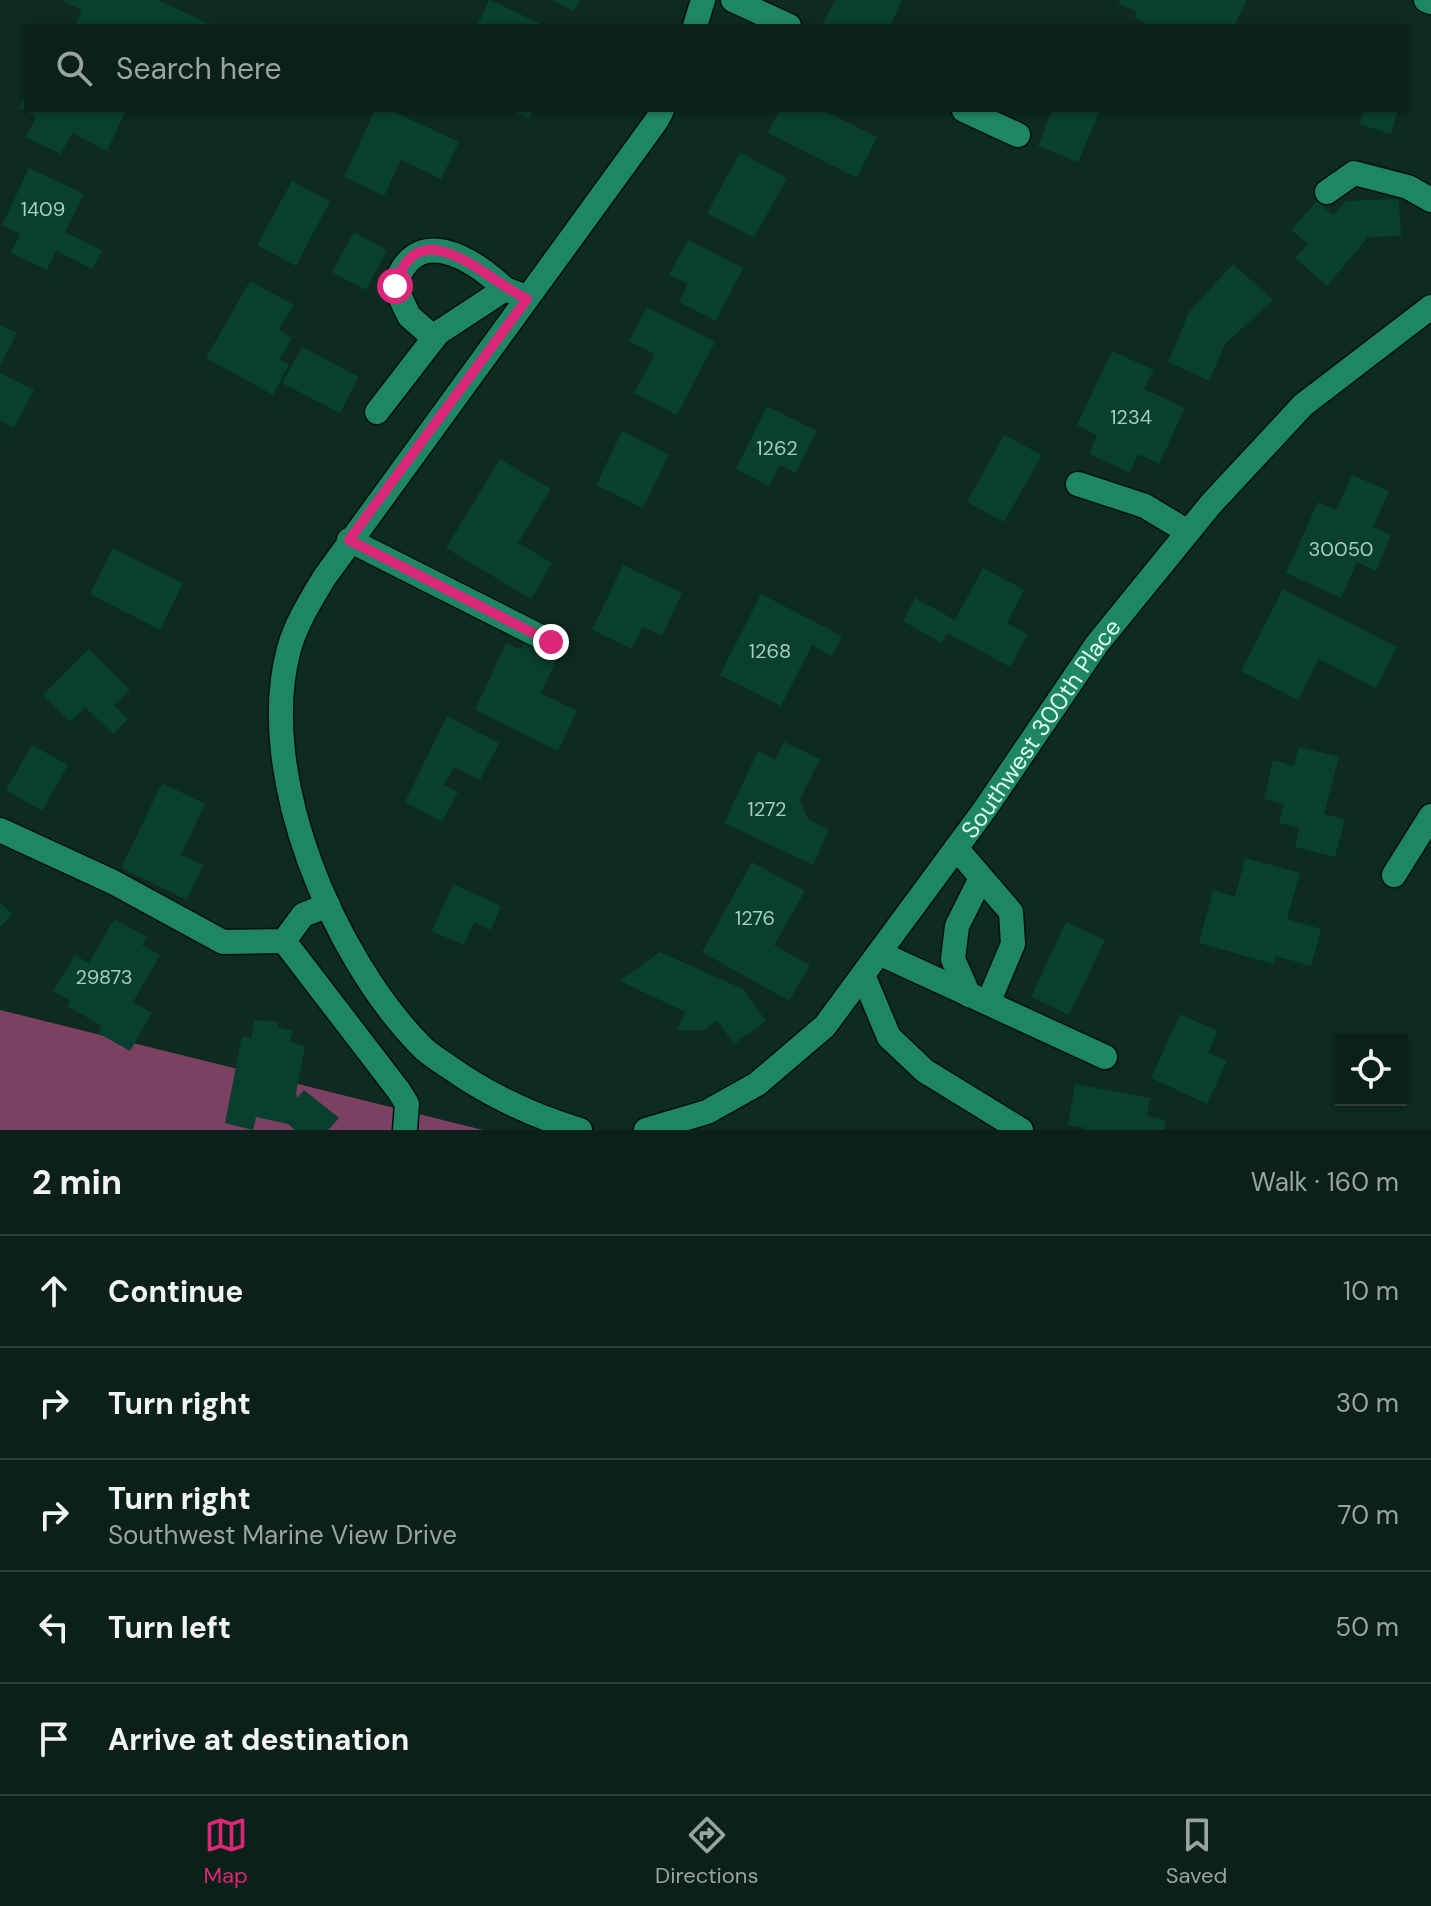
<!DOCTYPE html>
<meta charset="utf-8">
<style>
:root{--surface:#0a2018;--page:#132821;--text:#f1f3f6;--muted:#99a3a2;--line:#2a3e37;--accent:#db2777}
body{margin:0;font-family:"DM Sans",sans-serif;background:var(--page);color:var(--text)}
.controls{position:absolute;right:24px;bottom:24px;display:grid;overflow:hidden;border-radius:0px;box-shadow:0 2px 6px #0004}
.controls button{width:72px;height:72px;display:grid;place-items:center;padding:0;border:0;border-bottom:2px solid var(--line);background:var(--surface);color:var(--text);font:40px sans-serif}
.stop{position:absolute;width:24px;height:24px;margin:-18px;border:6px solid #db2777;border-radius:50%;background:#fff}
.stop.end{background:#db2777;border-color:#fff;box-shadow:0 2px 8px #0008}
.list{margin:0;padding:0;list-style:none}
h2{display:flex;justify-content:space-between;align-items:center;height:104px;margin:0;padding:0 32px;font-size:34px}
h2 small{font-size:26px;font-weight:400;color:var(--muted)}
.list li{display:grid;grid-template-columns:52px 1fr auto;gap:24px;align-items:center;box-sizing:border-box;height:112px;padding:0 32px;border-top:2px solid var(--line)}
.list b{display:block;font-size:30px;white-space:nowrap}
.list p{margin:0;font-size:26px;white-space:nowrap;color:var(--muted)}
.list em{font-size:26px;font-style:normal;color:var(--muted)}
.icon{flex:none;width:44px;height:44px;fill:none;stroke:currentColor;stroke-width:2;stroke-linecap:round;stroke-linejoin:round}
.map{position:relative;flex:none;width:1431px;height:1130px;overflow:hidden}
.search{position:absolute;background:var(--surface);box-shadow:0 2px 6px #0004;left:24px;right:24px;top:24px;height:88px;display:flex;align-items:center;gap:20px;box-sizing:border-box;padding:0 28px;border-radius:0px;color:var(--muted);font-size:30px}
.sheet{height:664px;background:var(--surface)}
nav{display:flex;justify-content:space-around;align-items:center;box-sizing:border-box;height:112px;border-top:2px solid var(--line);background:var(--surface);font-size:22px;color:var(--muted)}
nav a{display:grid;justify-items:center;gap:4px}
nav .on{color:var(--accent)}
.map>svg:first-child{display:block}
.forest{fill:#7c4062}
.building{fill:#083f2e}
.lines{fill:none;stroke-linecap:round;stroke-linejoin:round}
.minor-casing{stroke:#00130a;stroke-width:27}
.minor{stroke:#1e8665;stroke-width:24}
.route{stroke:#db2777;stroke-width:10}
.labels{text-anchor:middle;dominant-baseline:central;stroke-width:6;stroke-linejoin:round;paint-order:stroke}
.number-label{font-size:20px;fill:#a6cebe}
.street-label{font-size:24px;fill:#dafeee;stroke:#032217}
</style>
<div class="map">
<svg width="1431" height="1130" viewBox="0 0 1431 1130">
<rect width="100%" height="100%" fill="#0d2b20"/>
<path class="forest" d="M0 1010 483 1130H0Z"/>
<path class="building" d="M61 0H158L213 26H75L82 10Z
M489 0H491L545 26H481L478 24Z
M552 0H580L574 11Z
M835 0H902L890 26H822Z
M1120 0H1247L1234 26H1148L1135 17 1137 12 1118 3Z
M26 93V110H126L107 151 72 133 61 154 26 137 36 117 19 108Z
M375 110H390L459 142 441 179 401 160 384 196 344 177Z
M511 110H533L529 119Z
M779 110H829L828 113 877 137 857 178 768 133Z
M1052 110H1100L1078 162 1038 146Z
M1398 110 1391 134 1359 124 1363 113 1355 111Z
M740 152 787 178 754 238 707 213Z
M29 168 84 194 65 232 102 250 93 269 56 251 47 270 11 253 20 234 2 225Z
M292 181 330 201 296 266 257 245Z
M1399 199 1401 236 1368 237 1327 286 1295 258 1308 244 1291 230 1317 201 1333 215 1345 201Z
M354 232 387 250 366 290 332 272Z
M688 240 743 268 716 321 679 302 688 284 669 275Z
M1233 264 1273 300 1225 344 1209 381 1168 362 1189 312Z
M250 281 294 305 279 330 292 338 279 359 289 365 273 395 206 358Z
M647 307 715 342 677 415 634 393 655 354 629 341Z
M0 325 17 333 0 366Z
M302 347 359 377 340 413 282 383Z
M1112 351 1154 370 1144 389 1185 408 1159 464 1138 454 1130 473 1089 454 1097 435 1077 425Z
M0 373 34 390 14 428 0 421Z
M767 406 817 431 796 473 780 465 769 486 736 469Z
M622 431 669 455 643 508 596 485Z
M1004 435 1042 455 1004 522 967 502Z
M500 459 551 489 518 543 552 563 531 599 446 548Z
M1352 475 1389 491 1373 527 1391 535 1376 571 1357 562 1341 598 1286 573 1318 502 1336 510Z
M113 548 183 583 160 630 90 594Z
M623 565 682 593 662 636 642 627 632 649 592 630Z
M983 568 1024 590 1007 623 1028 634 1010 667 947 633 942 643 903 621 915 598 955 620Z
M1283 589 1397 647 1376 688 1319 659 1298 700 1241 671Z
M761 594 842 636 832 656 812 645 781 706 720 675Z
M525 641 558 657 541 693 577 711 558 751 475 710 506 643 521 650Z
M89 649 130 690 114 705 128 719 113 734 85 707 70 722 43 695Z
M447 716 499 743 480 780 454 767 444 785 458 792 442 822 405 802Z
M784 742 820 759 800 799 808 819 829 830 813 865 724 823 758 751 775 760Z
M32 745 68 765 42 811 6 790Z
M1299 747 1339 757 1324 814 1345 819 1335 857 1295 847 1299 828 1279 823 1284 804 1264 799 1273 760 1294 766Z
M162 783 205 804 181 855 203 865 187 900 121 868Z
M1245 858 1300 873 1287 919 1321 929 1311 966 1276 956 1274 964 1199 943 1213 890 1235 897Z
M752 862 805 891 774 945 810 965 789 1001 702 952Z
M453 884 501 906 491 930 474 922 464 945 432 931Z
M0 903 13 914 0 927Z
M114 919 147 937 142 945 160 955 133 1002 152 1013 130 1051 98 1033 102 1026 67 1006 71 1001 53 991 75 955 89 963Z
M1066 922 1105 940 1069 1015 1031 997Z
M660 952 743 989 766 1021 734 1044 717 1020 704 1030H677L685 1012 620 981Z
M1180 1014 1218 1031 1208 1053 1227 1061 1207 1104 1151 1078Z
M254 1020 279 1022 278 1027 293 1031 290 1042 305 1046 296 1093 297 1098 304 1090 339 1118 328 1130H295L288 1124 256 1117 253 1130 225 1123 242 1036 251 1038Z
M1075 1084 1150 1098 1147 1116 1166 1120 1164 1130H1086V1128L1068 1125Z"/>
<g class="lines">
<defs>
<g id="minor">
<path d="M733 0 789 26"/>
<path d="M1426 0 1431 2"/>
<path d="M695 26 703 0"/>
<path d="M964 110 1018 135"/>
<path d="M1327 192 1354 173 1408 187 1431 200"/>
<path d="M434 338 409 316 395 286C415 222 472 258 505 289"/>
<path d="M377 412 438 333 505 289 518 294"/>
<path d="M1078 484 1145 506 1188 532"/>
<path d="M349 540 551 642"/>
<path d="M0 830 113 882 223 942 284 941 303 915 328 905"/>
<path d="M956 848 1011 912 1013 944 988 1003"/>
<path d="M1394 875 1431 816"/>
<path d="M284 941 399 1091 407 1104 405 1130"/>
<path d="M879 953 1105 1057"/>
<path d="M863 975 889 1037 925 1071 1021 1130"/>
<path d="M969 995 953 959 957 926 981 878"/>
<path d="M580 1130C533 1116 490 1096 449 1067 439 1060 428 1054 420 1045 333 956 255 773 289 649 296 623 311 600 324 578L657 120 662 110"/>
<path id="s1" d="M646 1130 707 1112 757 1084 825 1026 985 809 1097 644 1211 504 1303 405 1431 307"/>
</g>
</defs>
<use href="#minor" class="minor-casing"/>
<use href="#minor" class="minor"/>
</g>
<g class="lines">
<path class="route" d="M395 286C419 206 487 281 527 299L349 540 551 642"/>
</g>
<g class="labels">
<g class="number-label">
<text x="43" y="209">1409</text>
<text x="1131" y="417">1234</text>
<text x="777" y="448">1262</text>
<text x="1341" y="549">30050</text>
<text x="770" y="651">1268</text>
<text x="767" y="809">1272</text>
<text x="755" y="918">1276</text>
<text x="104" y="977">29873</text>
</g>
<g class="street-label">
<text stroke="none"><textPath href="#s1" startOffset="578">Southwest 300th Place</textPath></text>
</g>
</g>
</svg>
<div class="controls">
<button><svg class="icon" aria-label="locate" viewBox="0 0 24 24"><circle cx="12" cy="12" r="6"/><path d="M12 2v4M12 18v4M2 12h4M18 12h4"/></svg></button>
</div>
<div class="stop" style="left:395px;top:286px"></div>
<div class="stop end" style="left:551px;top:642px"></div>
<div class="search"><svg class="icon" aria-label="search" viewBox="0 0 24 24"><circle cx="10" cy="10" r="6"/><path d="M15 15l6 6"/></svg>Search here</div>
</div>
<section class="sheet">
<h2>2 min<small>Walk · 160 m</small></h2>
<ul class="list">
<li><svg class="icon" aria-label="ahead" viewBox="0 0 24 24"><path d="M12 20V5M6 11l6-6 6 6"/></svg><div><b>Continue</b></div><em>10 m</em></li>
<li><svg class="icon" aria-label="right" viewBox="0 0 24 24"><path d="M7 20v-9h11M14 6l5 5-5 5"/></svg><div><b>Turn right</b></div><em>30 m</em></li>
<li><svg class="icon" aria-label="right" viewBox="0 0 24 24"><path d="M7 20v-9h11M14 6l5 5-5 5"/></svg><div><b>Turn right</b><p>Southwest Marine View Drive</p></div><em>70 m</em></li>
<li><svg class="icon" aria-label="left" viewBox="0 0 24 24"><path d="M17 20v-9H6M10 6l-5 5 5 5"/></svg><div><b>Turn left</b></div><em>50 m</em></li>
<li><svg class="icon" aria-label="arrive" viewBox="0 0 24 24"><path d="M6 21V4h12l-3 4 3 4H6"/></svg><div><b>Arrive at destination</b></div></li>
</ul>
</section>
<nav>
<a class="on"><svg class="icon" aria-label="map" viewBox="0 0 24 24"><path d="M3 6l6-2 6 2 6-2v14l-6 2-6-2-6 2zM9 4v14M15 6v14"/></svg>Map</a>
<a><svg class="icon" aria-label="directions" viewBox="0 0 24 24"><path d="M12 3l9 9-9 9-9-9zM9 14v-3h6M13 9l2 2-2 2"/></svg>Directions</a>
<a><svg class="icon" aria-label="saved" viewBox="0 0 24 24"><path d="M7 4h10v16l-5-4-5 4z"/></svg>Saved</a>
</nav>
